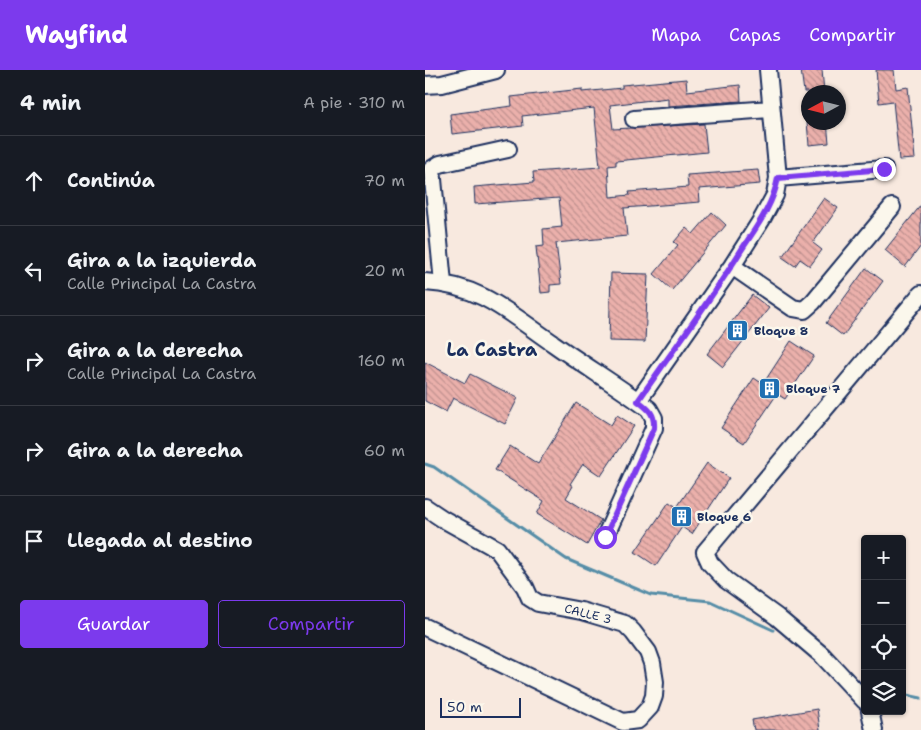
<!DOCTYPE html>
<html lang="es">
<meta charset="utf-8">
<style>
:root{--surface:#171b24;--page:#242831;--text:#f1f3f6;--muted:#9ea1a6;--line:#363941;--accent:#7c3aed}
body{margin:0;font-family:"Shantell Sans",sans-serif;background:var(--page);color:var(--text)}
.controls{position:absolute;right:15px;bottom:15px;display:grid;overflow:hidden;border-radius:5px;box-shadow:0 1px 4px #0004}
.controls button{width:45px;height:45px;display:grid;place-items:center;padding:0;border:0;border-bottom:1px solid var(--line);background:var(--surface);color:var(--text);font:25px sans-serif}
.compass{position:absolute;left:376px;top:15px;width:45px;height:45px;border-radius:50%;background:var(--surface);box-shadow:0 1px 4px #0004;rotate:263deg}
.scale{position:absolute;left:15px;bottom:12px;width:81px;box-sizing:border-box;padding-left:5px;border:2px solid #1b2f5e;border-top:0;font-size:14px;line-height:18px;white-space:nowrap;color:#1b2f5e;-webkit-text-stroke:4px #fbf7ec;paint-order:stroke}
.stop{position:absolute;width:15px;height:15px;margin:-11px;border:4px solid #7c3aed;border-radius:50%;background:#fff}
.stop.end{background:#7c3aed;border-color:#fff;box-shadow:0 1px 5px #0008}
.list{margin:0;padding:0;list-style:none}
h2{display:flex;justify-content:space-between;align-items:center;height:65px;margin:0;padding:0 20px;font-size:21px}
h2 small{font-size:16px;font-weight:400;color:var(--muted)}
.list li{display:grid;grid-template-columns:32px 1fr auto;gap:15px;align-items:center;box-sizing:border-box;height:90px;padding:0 20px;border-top:1px solid var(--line)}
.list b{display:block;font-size:19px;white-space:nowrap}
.list p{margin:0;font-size:16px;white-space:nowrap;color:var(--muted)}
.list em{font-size:16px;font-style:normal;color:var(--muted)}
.actions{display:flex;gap:10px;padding:15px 20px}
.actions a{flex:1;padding:11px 0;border:1px solid var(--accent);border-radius:5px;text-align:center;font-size:18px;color:var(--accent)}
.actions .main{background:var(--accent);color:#fff}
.icon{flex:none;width:28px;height:28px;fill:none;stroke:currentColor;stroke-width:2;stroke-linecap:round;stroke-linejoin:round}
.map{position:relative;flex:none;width:496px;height:660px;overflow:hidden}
header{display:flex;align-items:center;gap:30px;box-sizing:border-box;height:70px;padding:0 25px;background:var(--accent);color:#fff}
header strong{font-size:24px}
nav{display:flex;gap:28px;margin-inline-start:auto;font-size:18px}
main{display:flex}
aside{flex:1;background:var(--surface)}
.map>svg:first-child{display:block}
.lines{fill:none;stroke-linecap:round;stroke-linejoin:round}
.stream{stroke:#558da7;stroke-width:3}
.building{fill:url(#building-back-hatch);stroke:#1b2f5e}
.minor-casing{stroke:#1b2f5e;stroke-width:20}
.minor{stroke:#fbf7ec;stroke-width:16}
.route{stroke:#7c3aed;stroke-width:6}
.labels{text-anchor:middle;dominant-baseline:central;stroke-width:5;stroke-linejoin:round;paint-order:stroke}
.poi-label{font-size:12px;font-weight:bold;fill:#1b2f5e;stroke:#fbf7ec;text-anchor:start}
.street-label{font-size:12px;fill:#1b2f5e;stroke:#fbf7ec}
.district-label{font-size:18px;font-weight:bold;fill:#1b2f5e;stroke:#fbf7ec}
</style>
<header>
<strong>Wayfind</strong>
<nav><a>Mapa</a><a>Capas</a><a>Compartir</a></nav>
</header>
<main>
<aside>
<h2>4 min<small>A pie · 310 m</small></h2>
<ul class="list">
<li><svg class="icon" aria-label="ahead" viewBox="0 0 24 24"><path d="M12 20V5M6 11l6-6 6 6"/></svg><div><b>Continúa</b></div><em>70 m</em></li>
<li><svg class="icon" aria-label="left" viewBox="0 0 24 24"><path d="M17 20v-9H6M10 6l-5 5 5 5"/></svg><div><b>Gira a la izquierda</b><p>Calle Principal La Castra</p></div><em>20 m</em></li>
<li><svg class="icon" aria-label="right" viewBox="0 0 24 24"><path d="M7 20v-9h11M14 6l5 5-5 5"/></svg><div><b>Gira a la derecha</b><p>Calle Principal La Castra</p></div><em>160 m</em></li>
<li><svg class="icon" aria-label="right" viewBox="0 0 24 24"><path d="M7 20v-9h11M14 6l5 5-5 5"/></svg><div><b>Gira a la derecha</b></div><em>60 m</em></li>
<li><svg class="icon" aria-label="arrive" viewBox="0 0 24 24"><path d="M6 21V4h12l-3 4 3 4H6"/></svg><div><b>Llegada al destino</b></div></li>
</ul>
<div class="actions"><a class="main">Guardar</a><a>Compartir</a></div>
</aside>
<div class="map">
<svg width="496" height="660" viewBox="0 0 496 660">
<defs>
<pattern id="building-back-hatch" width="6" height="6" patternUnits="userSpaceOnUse" patternTransform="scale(1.25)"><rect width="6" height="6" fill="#ebb0ab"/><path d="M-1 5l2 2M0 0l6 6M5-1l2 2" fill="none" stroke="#be908e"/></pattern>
</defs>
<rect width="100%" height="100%" fill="#f8e9df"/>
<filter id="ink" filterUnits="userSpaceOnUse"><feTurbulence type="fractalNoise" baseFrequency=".02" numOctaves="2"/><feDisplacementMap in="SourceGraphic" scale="10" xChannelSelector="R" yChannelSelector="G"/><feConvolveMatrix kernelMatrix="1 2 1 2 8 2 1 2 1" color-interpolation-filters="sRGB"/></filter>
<g filter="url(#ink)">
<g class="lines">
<path class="stream" d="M0 394 9 397 141 489 226 525 285 531 348 560
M477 624 496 628"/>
</g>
<path class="building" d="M376 0H397L399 22H379Z
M451 0H469L471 19 483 17 490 89 474 90 468 31 454 33Z
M261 9 262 21 315 15 316 31 243 36V28L185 35 188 59 279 54 282 82 191 91V95L183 96 185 127 205 125 204 122 263 117 262 105 333 100 335 114 274 119 275 132 199 138 202 166 131 173 136 214 125 215V222L116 223 111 177 119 176 118 159 137 157 134 128 50 134 49 117 109 112 108 102 175 97 169 38 97 46 98 56 27 64 25 44 87 36 86 27 157 19V22L197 18V15Z
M382 52H402L404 73 384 75Z
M399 128 413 138 388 173 397 180 385 196 375 189 370 196 357 187Z
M496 135V176L480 197 460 180Z
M287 142 301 155 247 220 229 204 253 175 249 172 261 158 268 164Z
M441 198 458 211 418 266 401 253Z
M186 203 223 204 220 272 184 271Z
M327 225 344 238 298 297 282 284Z
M366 271 389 286 360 329 352 324 319 373 296 358 329 308 338 314Z
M0 292 40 313 45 304 93 328 80 354 28 328 21 342 0 331Z
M151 333 186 355 192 345 209 356 176 406 158 394 145 414 148 416 141 428 176 450 162 475 112 444 119 431 70 400 85 376 113 394Z
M282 393 304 408 267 464 257 457 231 496 210 482 244 432 252 437Z
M392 639 395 660H329L327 650Z"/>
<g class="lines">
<defs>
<path id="minor" d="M0 15 17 14 71 0
M209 49 346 39
M353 108 459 99
M307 196 368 238 379 240 388 232 467 137
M0 212C56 215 85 244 129 274 160 296 193 316 224 339L229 348V358L180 467
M18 213 7 99 15 94 83 79
M213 331 307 196 337 149 350 125 353 108 343 0
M0 437 18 449 72 479 100 517 105 528 113 533 156 541 200 554 208 562 223 582 227 593 230 612 229 626 225 637 213 650 198 652 0 557
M440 631 398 586 352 547 301 510 285 493 280 482 496 224
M445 641 449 660"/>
</defs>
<use href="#minor" class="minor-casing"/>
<use href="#minor" class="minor"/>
</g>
</g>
<g class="lines" filter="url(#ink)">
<path class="route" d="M180 467 229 358C230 344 224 339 213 331 248 280 285 231 317 179 332 156 348 135 353 108L459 99"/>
</g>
<defs>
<symbol id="building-square" viewBox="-11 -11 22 22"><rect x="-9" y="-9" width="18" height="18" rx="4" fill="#1f6fb2" stroke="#fbf7ec"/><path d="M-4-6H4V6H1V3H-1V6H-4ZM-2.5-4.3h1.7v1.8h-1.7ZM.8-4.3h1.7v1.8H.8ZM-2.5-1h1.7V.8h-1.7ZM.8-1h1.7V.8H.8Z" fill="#fff"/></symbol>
</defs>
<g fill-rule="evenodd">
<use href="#building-square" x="300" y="248" width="25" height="25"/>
<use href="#building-square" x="332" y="306" width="25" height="25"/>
<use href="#building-square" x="244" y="434" width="25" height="25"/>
</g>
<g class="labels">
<g class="poi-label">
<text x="329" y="261">Bloque 8</text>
<text x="361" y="319">Bloque 7</text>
<text x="272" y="447">Bloque 6</text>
</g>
<g class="street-label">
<text transform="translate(163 544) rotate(14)">CALLE 3</text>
</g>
<g class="district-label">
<text x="67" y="280">La Castra</text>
</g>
</g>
</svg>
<div class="controls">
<button>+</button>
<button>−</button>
<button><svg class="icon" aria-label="locate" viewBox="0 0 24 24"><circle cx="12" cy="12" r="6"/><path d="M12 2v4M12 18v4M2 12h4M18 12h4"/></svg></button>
<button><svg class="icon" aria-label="layers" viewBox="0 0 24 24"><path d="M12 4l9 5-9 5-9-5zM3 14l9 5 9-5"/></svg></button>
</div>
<svg class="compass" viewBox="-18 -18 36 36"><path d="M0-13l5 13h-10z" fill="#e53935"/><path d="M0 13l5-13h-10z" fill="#9ea1a6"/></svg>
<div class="scale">50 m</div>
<div class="stop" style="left:180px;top:467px"></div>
<div class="stop end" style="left:459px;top:99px"></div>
</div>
</main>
